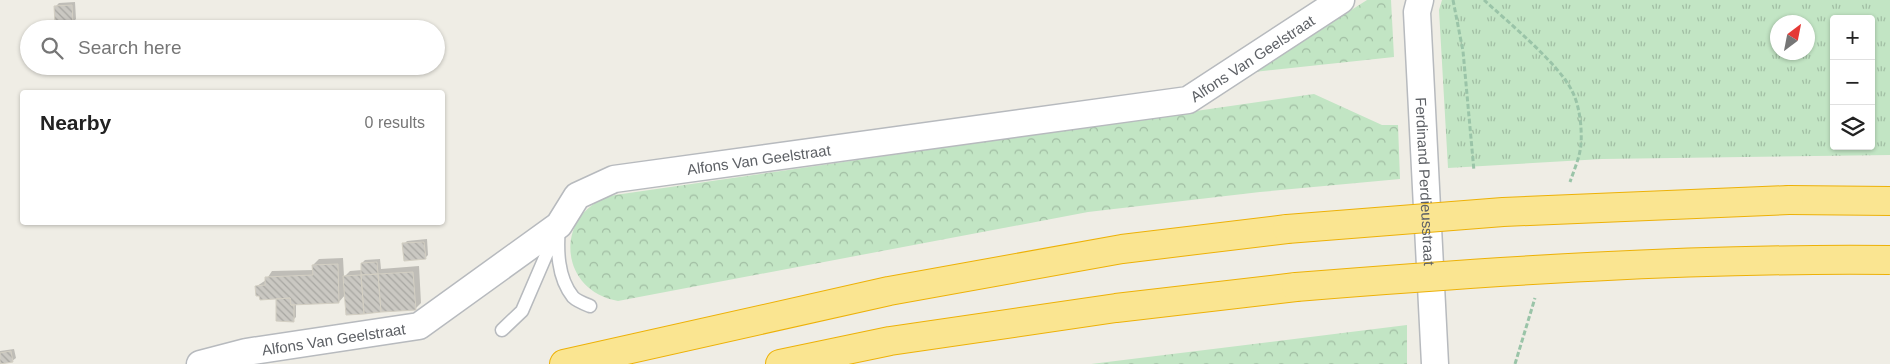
<!DOCTYPE html>
<meta charset="utf-8">
<style>
:root{--surface:#fff;--page:#f6f6f6;--text:#222;--muted:#767676;--line:#e0e0e0}
body{margin:0;font-family:Arial,sans-serif;background:var(--page);color:var(--text)}
.controls{position:absolute;right:15px;top:15px;display:grid;overflow:hidden;border-radius:5px;box-shadow:0 1px 4px #0004}
.controls button{width:45px;height:45px;display:grid;place-items:center;padding:0;border:0;border-bottom:1px solid var(--line);background:var(--surface);color:var(--text);font:25px sans-serif}
.compass{position:absolute;left:1770px;top:15px;width:45px;height:45px;border-radius:50%;background:var(--surface);box-shadow:0 1px 4px #0004;rotate:32deg}
.list{margin:0;padding:0;list-style:none}
h2{display:flex;justify-content:space-between;align-items:center;height:65px;margin:0;padding:0 20px;font-size:21px}
h2 small{font-size:16px;font-weight:400;color:var(--muted)}
.icon{flex:none;width:28px;height:28px;fill:none;stroke:currentColor;stroke-width:2;stroke-linecap:round;stroke-linejoin:round}
.map{position:relative;flex:none;width:1890px;height:364px;overflow:hidden}
.search{position:absolute;background:var(--surface);box-shadow:0 1px 4px #0004;left:20px;top:20px;width:425px;height:55px;display:flex;align-items:center;gap:12px;box-sizing:border-box;padding:0 18px;border-radius:28px;color:var(--muted);font-size:19px}
.panel{position:absolute;background:var(--surface);box-shadow:0 1px 4px #0004;left:20px;top:90px;width:425px;height:135px;border-radius:5px}
.map>svg:first-child{display:block}
.grass{fill:url(#grass-tufts);fill-rule:evenodd}
.forest{fill:url(#forest-crowns)}
.shadow{fill:#0003}
.building{fill:url(#building-back-hatch);stroke:#d3cfc3}
.lines{fill:none;stroke-linecap:round;stroke-linejoin:round}
.service-casing{stroke:#b7babe;stroke-width:15}
.minor-casing{stroke:#b7babe;stroke-width:29}
.motorway-casing{stroke:#edb107;stroke-width:30}
.path{stroke:#9ac4a8;stroke-width:3;stroke-dasharray:5 2.5;stroke-linecap:butt}
.service{stroke:#fff;stroke-width:12}
.minor{stroke:#fff;stroke-width:26}
.motorway{stroke:#fae591;stroke-width:28}
.motorway-bridge-casing{stroke:#edb107;stroke-width:30;stroke-linecap:butt}
.motorway-bridge{stroke:#fae591;stroke-width:28}
.labels{text-anchor:middle;dominant-baseline:central;stroke-width:5;stroke-linejoin:round;paint-order:stroke}
.street-label{font-size:15px;fill:#5d6065;stroke:#fff}
</style>
<div class="map">
<svg width="1890" height="364" viewBox="0 0 1890 364">
<defs>
<pattern id="grass-tufts" width="24" height="20" patternUnits="userSpaceOnUse" patternTransform="scale(1.25)"><rect width="24" height="20" fill="#c2e5c4"/><path d="M3 7l-1-3M5 7V3M7 7l1-3M15 17l-1-3M17 17v-4M19 17l1-3" fill="none" stroke="#a1bda3"/></pattern>
<pattern id="forest-crowns" width="20" height="18" patternUnits="userSpaceOnUse" patternTransform="scale(1.25)"><rect width="20" height="18" fill="#c2e5c4"/><path d="M2 6a3 3 0 1 1 6 0M12 15a3 3 0 1 1 6 0" fill="none" stroke="#a1bda3"/></pattern>
<pattern id="building-back-hatch" width="6" height="6" patternUnits="userSpaceOnUse" patternTransform="scale(1.25)"><rect width="6" height="6" fill="#cac8c2"/><path d="M-1 5l2 2M0 0l6 6M5-1l2 2" fill="none" stroke="#a7a6a1"/></pattern>
</defs>
<rect width="100%" height="100%" fill="#efede5"/>
<path class="grass" d="M1442 0H1890V155L1602 159 1448 168 1439 10ZM1834 19H1871V146H1834ZM1778 22H1808V52H1778Z"/>
<path class="forest" d="M1367 0H1391L1394 57 1254 72Z
M1314 94 1382 125H1398L1400 179 1260 192 1088 212 618 301C556 290 554 209 615 195Z
M1407 325V364H1091Z"/>
<path class="shadow" d="M75 2 76 19 73 22 56 6 59 3Z
M427 239 428 255 425 258 404 244 407 241Z
M343 258 344 277 350 271 362 270V263L365 260 380 259 381 269 419 266 421 303 415 309 345 295 339 302 296 304V317L293 320 277 299 279 297 257 286 266 280 272 271 314 270 313 265 319 259Z
M14 349 16 358 12 361 0 363V351Z"/>
<path class="building" d="M72 5 73 24H55L54 6Z
M424 242 426 259 404 261 402 243Z
M377 262 378 274 361 275V263Z
M338 264 339 303 291 305 290 298 260 300 259 296H256L255 286 265 285V277L313 275 312 265Z
M413 272 416 310 381 312 378 274Z
M378 274 381 312 364 314 361 275Z
M361 275 364 314 346 315 343 276Z
M290 298 291 305H294V322L276 321V299Z
M11 351 13 362 0 364V353Z"/>
<g class="lines">
<defs>
<path id="service" d="M502 330 522 311 559 225C557 249 557 277 573 297 577 301 585 304 590 306"/>
<g id="minor">
<path id="s1" d="M1420 0 1417 12 1435 364"/>
<path id="s2" d="M200 364 246 352 419 326 559 225 577 196 614 179 1188 100 1341 0"/>
</g>
<path id="motorway" d="M1789 200 1890 201
M564 364 889 291 1122 249 1287 229
M780 364 890 341 1116 308 1296 287"/>
</defs>
<use href="#service" class="service-casing"/>
<use href="#minor" class="minor-casing"/>
<use href="#motorway" class="motorway-casing"/>
<path class="path" d="M1453 0 1463 51 1474 171
M1484 0C1508 22 1559 64 1572 91 1580 106 1582 129 1581 144 1580 157 1574 170 1570 182
M1515 364 1535 298"/>
<use href="#service" class="service"/>
<use href="#minor" class="minor"/>
<use href="#motorway" class="motorway"/>
<defs>
<path id="motorway-bridge" d="M1287 229 1503 212 1789 200
M1296 287C1494 271 1691 258 1890 260"/>
</defs>
<use href="#motorway-bridge" class="motorway-bridge-casing"/>
<use href="#motorway-bridge" class="motorway-bridge"/>
</g>
<g class="labels">
<g class="street-label">
<text stroke="none"><textPath href="#s2" startOffset="1126">Alfons Van Geelstraat</textPath></text>
<text stroke="none"><textPath href="#s2" startOffset="616">Alfons Van Geelstraat</textPath></text>
<text stroke="none"><textPath href="#s1" startOffset="182">Ferdinand Perdieusstraat</textPath></text>
<text stroke="none"><textPath href="#s2" startOffset="136">Alfons Van Geelstraat</textPath></text>
</g>
</g>
</svg>
<div class="controls">
<button>+</button>
<button>−</button>
<button><svg class="icon" aria-label="layers" viewBox="0 0 24 24"><path d="M12 4l9 5-9 5-9-5zM3 14l9 5 9-5"/></svg></button>
</div>
<svg class="compass" viewBox="-18 -18 36 36"><path d="M0-13l5 13h-10z" fill="#e53935"/><path d="M0 13l5-13h-10z" fill="#767676"/></svg>
<div class="search"><svg class="icon" aria-label="search" viewBox="0 0 24 24"><circle cx="10" cy="10" r="6"/><path d="M15 15l6 6"/></svg>Search here</div>
<section class="panel">
<h2>Nearby<small>0 results</small></h2>
<ul class="list">
</ul>
</section>
</div>
